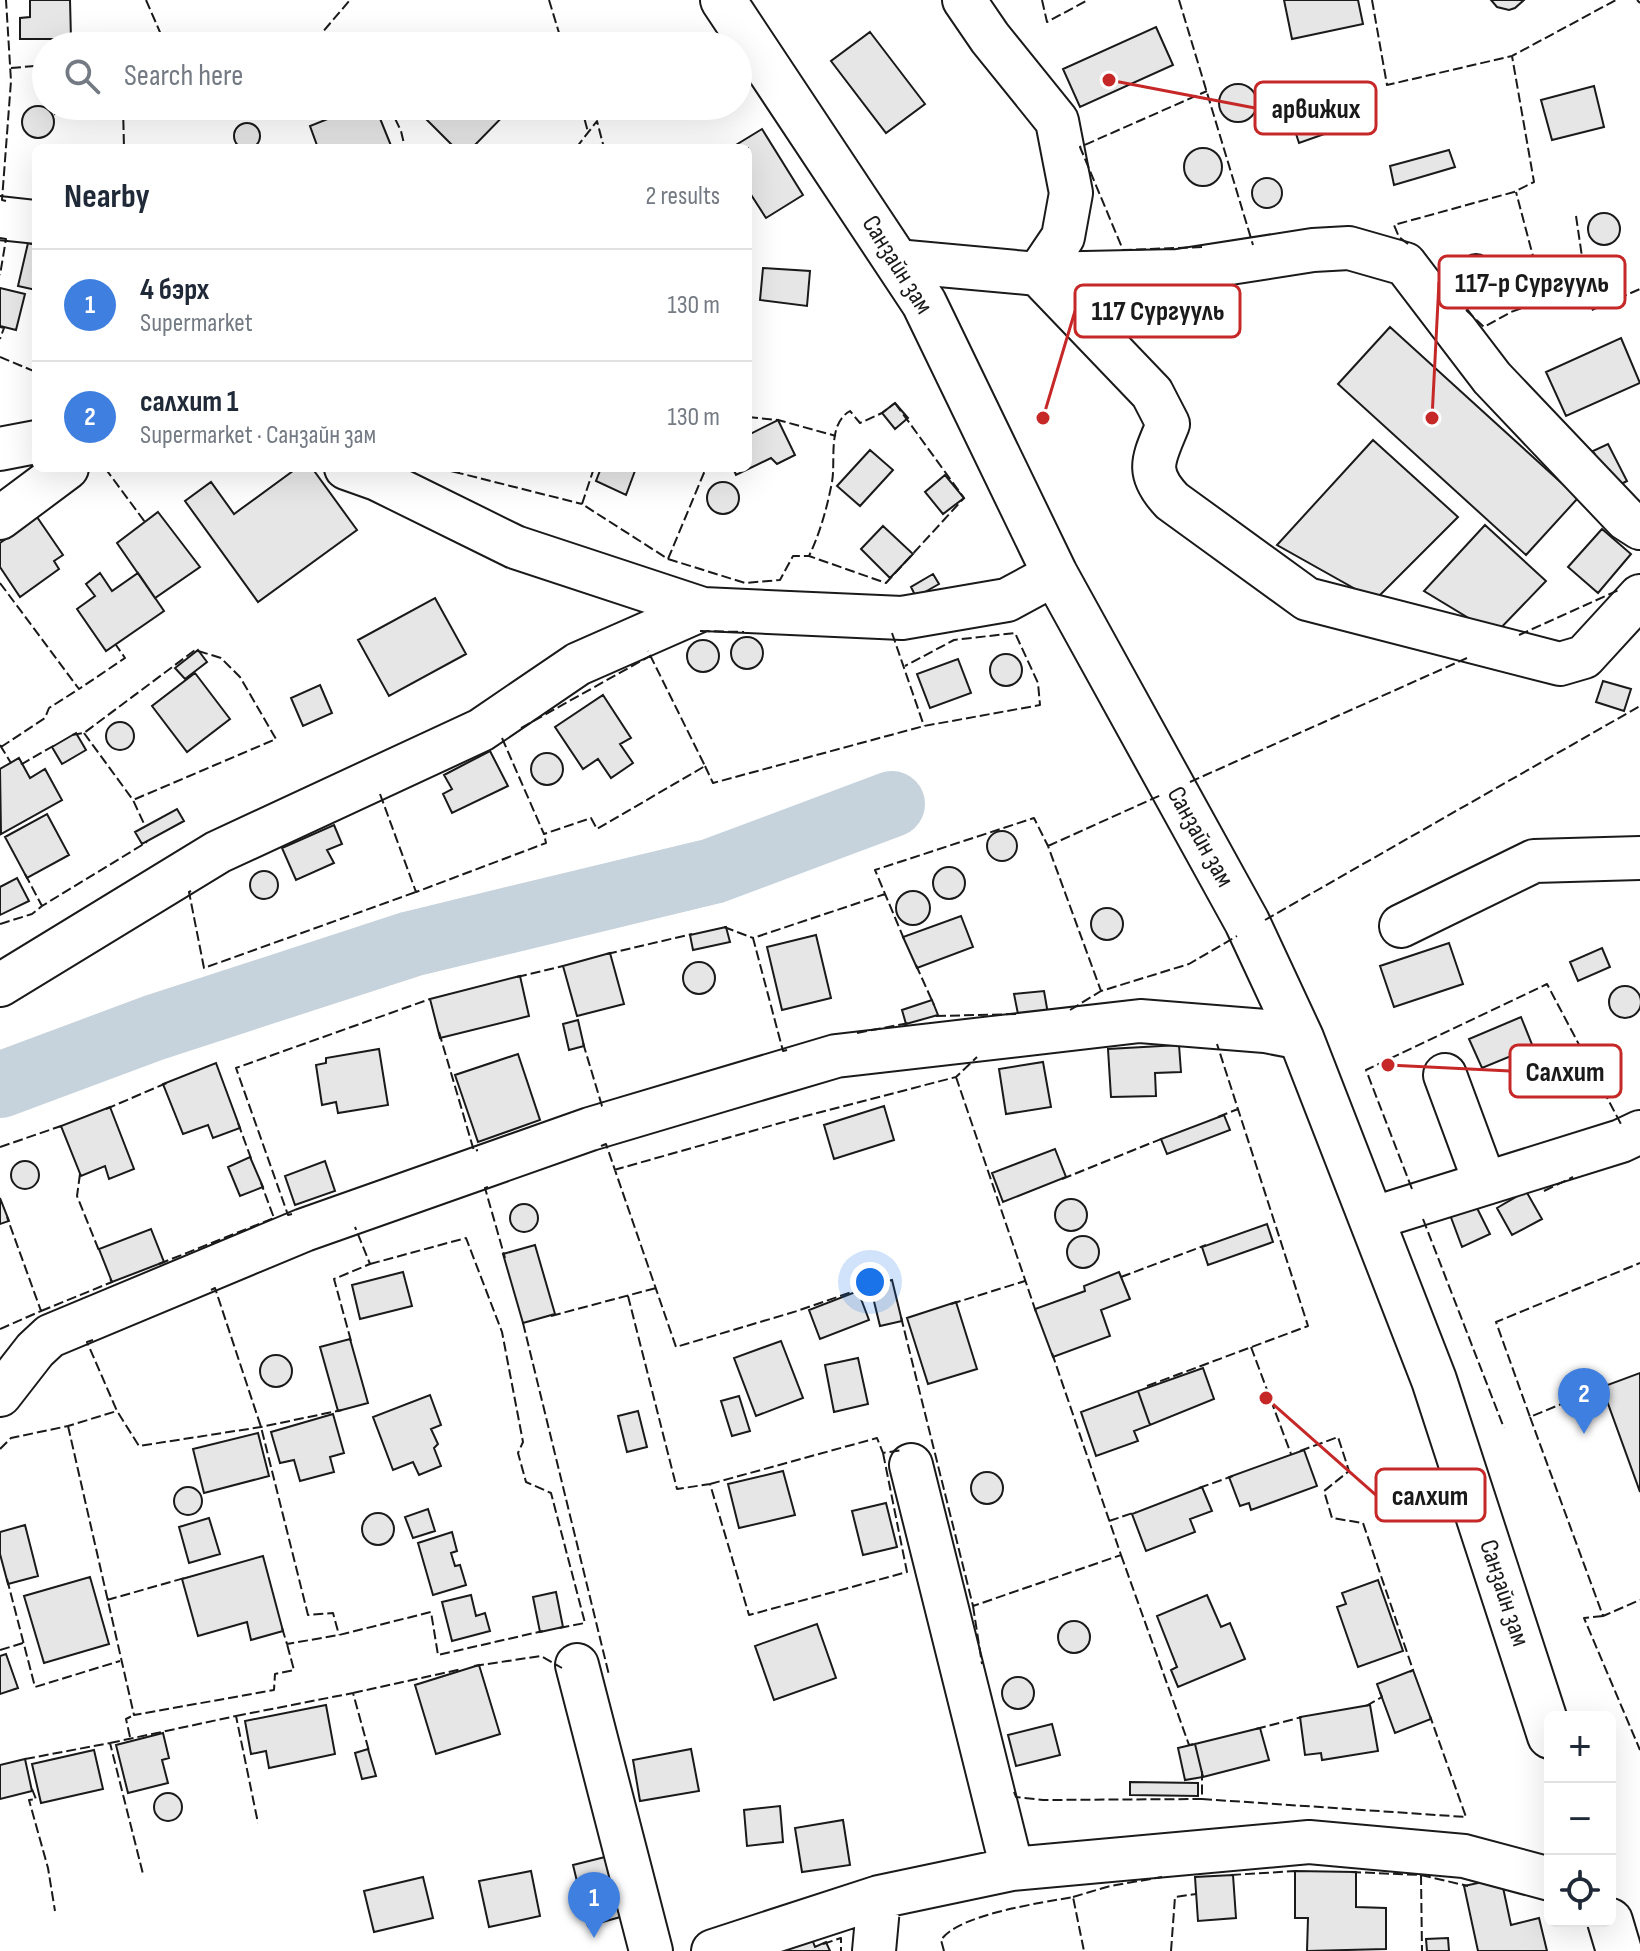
<!DOCTYPE html>
<meta charset="utf-8">
<style>
:root{--surface:#fff;--page:#f6f6f7;--text:#1f2937;--muted:#747a83;--line:#e0e1e3;--accent:#d93025}
body{margin:0;font-family:"Sofia Sans Condensed",sans-serif;background:var(--page);color:var(--text)}
.controls{position:absolute;right:24px;bottom:24px;display:grid;overflow:hidden;border-radius:12px;box-shadow:0 8px 32px #0002}
.controls button{width:72px;height:72px;display:grid;place-items:center;padding:0;border:0;border-bottom:2px solid var(--line);background:var(--surface);color:var(--text);font:40px sans-serif}
.you{position:absolute;left:870px;top:1282px;width:28px;height:28px;margin:-20px;border:6px solid #fff;border-radius:50%;background:#1a73e8;box-shadow:0 0 0 12px #1a73e833}
.badge{display:grid;place-items:center;width:52px;height:52px;border-radius:50%;background:var(--accent);color:#fff;font-size:26px;font-weight:700}
.pin{position:absolute;translate:-50% -66px;filter:drop-shadow(0 2px 4px #0008)}
.pin::after{content:'';position:absolute;top:42px;width:28px;height:24px;background:inherit;clip-path:polygon(0 0,100% 0,50% 100%)}
.list{margin:0;padding:0;list-style:none}
h2{display:flex;justify-content:space-between;align-items:center;height:104px;margin:0;padding:0 32px;font-size:34px}
h2 small{font-size:26px;font-weight:400;color:var(--muted)}
.list li{display:grid;grid-template-columns:52px 1fr auto;gap:24px;align-items:center;box-sizing:border-box;height:112px;padding:0 32px;border-top:2px solid var(--line)}
.list b{display:block;font-size:30px;white-space:nowrap}
.list p{margin:0;font-size:26px;white-space:nowrap;color:var(--muted)}
.list em{font-size:26px;font-style:normal;color:var(--muted)}
.icon{flex:none;width:44px;height:44px;fill:none;stroke:currentColor;stroke-width:2;stroke-linecap:round;stroke-linejoin:round}
.map{position:relative;flex:none;width:1640px;height:1951px;overflow:hidden}
.search{position:absolute;background:var(--surface);box-shadow:0 8px 32px #0002;left:32px;top:32px;width:720px;height:88px;display:flex;align-items:center;gap:20px;box-sizing:border-box;padding:0 28px;border-radius:44px;color:var(--muted);font-size:30px}
.panel{position:absolute;background:var(--surface);box-shadow:0 8px 32px #0002;left:32px;top:144px;width:720px;height:328px;border-radius:12px}
.map>svg:first-child{display:block}
.lines{fill:none;stroke-linecap:round;stroke-linejoin:round}
.river{stroke:#c6d2dc;stroke-width:66}
.building{fill:#e6e6e6;stroke:#1a1a1a;stroke-width:2}
.minor-casing{stroke:#1a1a1a;stroke-width:46}
.major-casing{stroke:#1a1a1a;stroke-width:48}
.minor{stroke:#fff;stroke-width:42}
.major{stroke:#fff;stroke-width:44}
.fence{stroke:#1a1a1a;stroke-width:2;stroke-dasharray:10 4;stroke-linecap:butt}
.labels{text-anchor:middle;dominant-baseline:central;stroke-width:6;stroke-linejoin:round;paint-order:stroke}
.street-label{font-size:26px;fill:#1a1a1a;stroke:#fff}
.leader{fill:none;stroke:#c62828;stroke-width:3}
.callout-dot{fill:#c62828;stroke:#fff;stroke-width:3}
.callout{fill:#fff;stroke:#c62828;stroke-width:3}
.callout-label{font-size:28px;text-anchor:middle;font-weight:bold;fill:#1a1a1a}
</style>
<div class="map">
<svg width="1640" height="1951" viewBox="0 0 1640 1951">
<rect width="100%" height="100%" fill="#fff"/>
<g class="lines">
<path class="river" d="M0 1085 153 1028 411 944 713 871 892 804"/>
</g>
<path class="building" d="M30 0H70L71 39H20V18L30 17Z
M1284 0H1358L1363 24 1292 39Z
M1491 0H1524L1515 8 1509 10 1497 7Z
M1156 27 1173 65 1080 107 1063 69Z
M870 32 925 104 886 133 831 61Z
M1219 103a19 19 0 1 1 38 0a19 19 0 1 1-38 0Z
M1355 85 1364 120 1299 143 1288 109Z
M1594 86 1604 127 1552 140 1541 100Z
M22 122a16 16 0 1 1 32 0a16 16 0 1 1-32 0Z
M54 106H106L55 114Z
M134 106H166L167 114 134 115Z
M360 106H375L392 148H318L310 126Z
M427 106H513L472 148H455L420 113Z
M234 136a13 13 0 1 1 26 0a13 13 0 1 1-26 0Z
M762 129 803 195 766 218 748 190V148H731Z
M1184 167a19 19 0 1 1 38 0a19 19 0 1 1-38 0Z
M1449 150 1455 167 1394 185 1390 166Z
M1252 193a15 15 0 1 1 30 0a15 15 0 1 1-30 0Z
M1588 229a16 16 0 1 1 32 0a16 16 0 1 1-32 0Z
M28 243 36 245V290L18 286Z
M1460 270a16 16 0 1 1 32 0a16 16 0 1 1-32 0Z
M763 268 810 271 807 306 760 300Z
M0 288 25 294 16 330 0 326Z
M1390 327 1578 498 1526 555 1338 384Z
M1621 338 1640 383 1566 416 1546 372Z
M895 403 908 418 895 429 882 413Z
M778 420 795 455 777 464 771 458 736 475 733 468H748V435Z
M1373 440 1458 517 1375 600 1277 545Z
M1608 444 1627 481 1612 489 1593 451Z
M870 450 893 470 860 506 837 486Z
M297 468H312L357 530 258 602 185 501 211 482 234 514Z
M601 468H636L626 495 596 481Z
M945 475 964 498 943 514 925 492Z
M707 498a16 16 0 1 1 32 0a16 16 0 1 1-32 0Z
M158 512 200 567 155 598 117 543Z
M37 517 63 555 54 561 59 569 20 597 0 567V543Z
M1485 525 1546 581 1495 634 1424 591Z
M883 526 913 554 890 578 861 549Z
M1602 529 1631 554 1598 593 1568 567Z
M100 573 112 591 138 573 164 611 106 651 77 609 95 596 86 584Z
M933 574 939 584 916 597 911 587Z
M435 598 466 654 389 696 358 640Z
M731 653a16 16 0 1 1 32 0a16 16 0 1 1-32 0Z
M687 656a16 16 0 1 1 32 0a16 16 0 1 1-32 0Z
M198 650 207 662 185 679 175 668Z
M990 670a16 16 0 1 1 32 0a16 16 0 1 1-32 0Z
M958 659 971 693 930 708 917 674Z
M195 673 230 719 187 752 152 706Z
M1603 681 1631 689 1624 711 1596 702Z
M320 685 332 713 303 726 291 698Z
M603 695 631 738 620 744 633 763 611 778 598 759 583 769 555 727Z
M106 736a14 14 0 1 1 28 0a14 14 0 1 1-28 0Z
M76 733 86 750 62 764 52 747Z
M490 751 508 786 452 813 443 794 452 789 444 775Z
M531 769a16 16 0 1 1 32 0a16 16 0 1 1-32 0Z
M19 758 30 778 45 769 62 800 1 834 0 769Z
M177 809 184 821 142 844 135 832Z
M47 814 69 855 27 878 5 837Z
M334 825 342 844 327 850 334 863 296 880 282 848Z
M987 846a15 15 0 1 1 30 0a15 15 0 1 1-30 0Z
M933 883a16 16 0 1 1 32 0a16 16 0 1 1-32 0Z
M250 885a14 14 0 1 1 28 0a14 14 0 1 1-28 0Z
M17 878 29 901 0 915V887Z
M896 908a17 17 0 1 1 34 0a17 17 0 1 1-34 0Z
M1091 924a16 16 0 1 1 32 0a16 16 0 1 1-32 0Z
M961 916 973 947 917 968 903 937Z
M726 927 730 942 693 950 690 935Z
M816 935 831 998 782 1010 767 947Z
M1449 943 1463 984 1394 1007 1380 966Z
M1602 948 1610 967 1578 981 1570 962Z
M610 953 624 1004 577 1016 563 966Z
M683 978a16 16 0 1 1 32 0a16 16 0 1 1-32 0Z
M520 976 529 1016 440 1038 430 999Z
M1609 1002a16 16 0 1 1 32 0a16 16 0 1 1-32 0Z
M1044 991 1048 1014H1018L1014 994Z
M932 1000 938 1015 906 1024 902 1010Z
M1521 1017 1533 1047 1482 1068 1469 1039Z
M578 1020 584 1046 569 1050 563 1024Z
M1179 1045 1181 1072 1155 1073 1156 1096 1111 1097 1108 1049Z
M379 1049 388 1105 338 1113 336 1102 322 1105 316 1065 326 1063V1058Z
M518 1054 540 1120 478 1142 455 1075Z
M1043 1062 1051 1107 1006 1114 999 1069Z
M216 1063 240 1128 213 1138 208 1125 183 1134 163 1084Z
M884 1106 894 1140 834 1159 824 1125Z
M110 1107 134 1169 109 1179 105 1166 81 1176 61 1126Z
M1224 1115 1230 1130 1167 1154 1161 1139Z
M1055 1149 1066 1177 1003 1202 992 1173Z
M250 1157 263 1187 240 1196 228 1167Z
M325 1161 335 1191 295 1205 285 1176Z
M11 1175a14 14 0 1 1 28 0a14 14 0 1 1-28 0Z
M1526 1191 1542 1219 1512 1235 1497 1208Z
M0 1198 9 1221 0 1224Z
M1055 1215a16 16 0 1 1 32 0a16 16 0 1 1-32 0Z
M1474 1202 1490 1234 1462 1247 1449 1212Z
M510 1218a14 14 0 1 1 28 0a14 14 0 1 1-28 0Z
M1267 1224 1273 1242 1208 1265 1202 1247Z
M151 1229 164 1262 112 1282 99 1249Z
M1067 1252a16 16 0 1 1 32 0a16 16 0 1 1-32 0Z
M535 1245 555 1314 523 1323 503 1254Z
M403 1272 412 1306 360 1319 352 1285Z
M1119 1272 1130 1299 1101 1310 1110 1336 1053 1357 1035 1309 1085 1291 1084 1286Z
M892 1280 902 1321 880 1326 870 1285Z
M858 1291 869 1320 820 1339 809 1310Z
M956 1302 977 1369 928 1384 907 1318Z
M350 1339 368 1403 338 1411 320 1347Z
M781 1341 803 1398 756 1416 734 1358Z
M260 1371a16 16 0 1 1 32 0a16 16 0 1 1-32 0Z
M858 1358 868 1404 834 1412 825 1365Z
M1203 1368 1214 1399 1150 1425 1138 1391Z
M1640 1373V1492L1602 1387Z
M1138 1391 1150 1425 1134 1431 1138 1441 1096 1456 1081 1412Z
M430 1395 441 1425 431 1429 438 1444 434 1448 441 1466 419 1475 413 1462 393 1470 373 1417Z
M739 1396 750 1431 732 1436 721 1401Z
M638 1411 647 1447 627 1452 618 1416Z
M333 1414 344 1453 330 1457 334 1472 300 1481 294 1460 280 1463 271 1432Z
M258 1433 269 1476 204 1493 193 1449Z
M1304 1450 1317 1486 1251 1510 1249 1503 1240 1506 1229 1477Z
M783 1471 795 1515 739 1528 728 1484Z
M971 1488a16 16 0 1 1 32 0a16 16 0 1 1-32 0Z
M1202 1487 1212 1511 1190 1519 1195 1532 1146 1551 1132 1514Z
M174 1501a14 14 0 1 1 28 0a14 14 0 1 1-28 0Z
M886 1503 897 1547 863 1555 852 1511Z
M428 1509 435 1531 413 1538 405 1517Z
M362 1529a16 16 0 1 1 32 0a16 16 0 1 1-32 0Z
M209 1518 220 1554 189 1563 179 1527Z
M25 1525 38 1576 8 1584 0 1554V1532Z
M452 1532 457 1551 451 1553 455 1566 460 1565 466 1585 433 1595 418 1543Z
M263 1556 283 1631 251 1640 247 1622 198 1636 182 1579Z
M90 1577 109 1644 44 1663 24 1596Z
M1378 1580 1403 1651 1358 1667 1337 1607 1346 1604 1342 1593Z
M556 1592 563 1627 540 1632 533 1597Z
M471 1595 476 1616 485 1613 490 1631 452 1641 442 1602Z
M1207 1595 1221 1627 1230 1623 1245 1659 1178 1687 1171 1670 1177 1667 1157 1616Z
M1058 1637a16 16 0 1 1 32 0a16 16 0 1 1-32 0Z
M817 1624 836 1678 774 1700 755 1646Z
M6 1654 18 1688 0 1694V1656Z
M479 1665 500 1734 436 1754 415 1685Z
M1413 1670 1431 1719 1395 1733 1377 1684Z
M1002 1693a16 16 0 1 1 32 0a16 16 0 1 1-32 0Z
M326 1705 335 1754 269 1768 266 1751 251 1754 245 1721Z
M1370 1705 1378 1751 1322 1760 1321 1753 1305 1755 1300 1717Z
M1052 1724 1060 1755 1016 1766 1008 1735Z
M1260 1728 1269 1760 1203 1777 1195 1744Z
M163 1733 169 1758 162 1760 168 1783 128 1793 116 1745Z
M1195 1744 1203 1777 1185 1780 1178 1748Z
M368 1749 376 1776 362 1779 355 1753Z
M691 1749 699 1791 640 1801 633 1760Z
M94 1750 103 1789 41 1803 32 1764Z
M25 1759 32 1791 0 1799V1765Z
M1130 1782 1198 1783V1796L1130 1795Z
M154 1807a14 14 0 1 1 28 0a14 14 0 1 1-28 0Z
M780 1806 783 1842 747 1846 744 1810Z
M843 1820 850 1865 802 1872 795 1828Z
M609 1856 624 1916 588 1926 573 1865Z
M531 1871 540 1916 489 1927 479 1881Z
M1295 1871 1356 1872V1907L1386 1908V1949L1307 1951 1308 1918H1295Z
M1233 1875 1236 1918 1198 1921 1195 1877Z
M423 1877 433 1918 374 1932 364 1891Z
M1501 1878 1511 1925 1539 1918 1547 1951H1478L1464 1886Z
M1448 1938 1449 1951H1427L1426 1939Z
M812 1939 815 1947 826 1942 830 1951H780Z"/>
<g class="lines">
<defs>
<path id="minor" d="M964 0 990 38 1057 121 1071 193 1063 237 1038 274 1152 393 1168 424C1154 459 1144 471 1172 501L1307 599 1560 664 1584 657 1640 596
M0 218 36 222
M896 261 1038 274 1178 271 1313 250 1349 248 1405 264 1492 378 1626 519 1640 528
M0 449 36 442
M346 468 377 479 515 547 703 609 902 618 1007 600 1055 574
M0 518 67 468
M1401 926 1534 861 1640 858
M0 985 218 852 481 730 578 664 703 609
M1445 1075 1485 1183
M1371 1219 1621 1141 1640 1132
M0 1395 35 1350 50 1336 304 1230 590 1129 836 1056 1140 1021 1265 1031 1301 1038
M911 1465 1012 1869
M577 1665 651 1951
M713 1951 879 1897 1012 1869 1309 1842 1464 1856 1550 1879
M874 1951 879 1897"/>
<path id="major" d="M723 0 924 303 1055 574 1247 922 1301 1038 1434 1380 1550 1736
M1610 1921 1619 1951"/>
</defs>
<use href="#minor" class="minor-casing"/>
<use href="#major" class="major-casing"/>
<use href="#minor" class="minor"/>
<use href="#major" class="major"/>
<path class="fence" d="M146 0 166 46
M549 0 563 46
M1042 0 1047 22 1088 0
M1179 0 1253 245
M1372 0 1387 85 1512 56 1616 0
M1637 0 1640 3
M315 41 350 0
M238 46 315 41 333 46
M11 68 46 65
M123 106 124 148
M389 106 401 131 405 148
M581 106 588 132
M576 148 597 121 604 148
M6 201 2 200 11 81 6 0
M1576 216 1590 311 1640 289
M0 238 6 239 0 275
M1408 244 1399 237 1394 225 1514 192 1534 182 1512 56
M1202 247 1123 250 1080 147 1207 91
M1466 310 1484 327 1511 312 1539 302 1543 294 1516 192
M0 327 4 328 0 339
M0 357 36 372
M895 403 964 498 886 583 809 556C820 533 827 508 832 482 836 460 827 424 850 411L860 423 882 413Z
M748 417 778 420 836 436
M105 468 145 522
M437 468 459 473
M461 468 459 473 582 504
M594 468 582 504 668 559 745 583 780 580 793 556H809
M668 559 706 468
M0 583 79 689 125 658 116 645
M700 631 744 632
M892 633 924 726
M1519 635 1621 589
M521 728 650 656
M84 733 133 800 145 826
M72 735 84 733 195 650 221 658 240 677 276 739 133 800
M502 738 544 834 591 818 597 829 705 766 648 651
M0 745 11 763
M1 747 45 718 49 708 79 689
M21 763 22 764 55 745
M705 766 713 783 924 726 1040 705 1038 683 1015 633 954 640 905 666
M1190 782 1467 658
M380 794 416 892 546 843 544 834
M1048 846 1161 795
M25 874 42 906
M191 891 189 892 204 968 416 892
M1265 920 1640 706
M0 924 32 914 42 906 147 842
M724 927 753 938
M904 939 875 870 1034 818 1048 846 1101 991 1189 964 1237 936
M607 954 692 934
M916 965 934 1005
M517 977 563 966
M1070 1010 1101 991
M936 1016 1019 1014
M439 1032 474 1151 478 1150
M857 1033 909 1023
M583 1043 602 1106H604
M787 1050 783 1051 753 938 885 894
M956 1077 1036 1312
M106 1109 169 1082
M1218 1117 1238 1109
M238 1123 252 1161
M601 1146 606 1144 676 1347 797 1311 875 1284
M0 1147 61 1126 62 1129
M614 1170 798 1118 956 1077 977 1057
M80 1174 77 1196 100 1253
M1062 1179 1166 1137
M488 1187 485 1188 505 1258
M1412 1189 1366 1070 1547 984 1622 1126
M1544 1191 1573 1177
M292 1214 288 1215 236 1068 430 999
M1423 1219 1504 1428
M159 1264 274 1218 261 1183
M370 1264 466 1238 502 1332 523 1442 518 1453 526 1482 551 1493 585 1623 559 1628
M1121 1277 1206 1245
M211 1290 215 1288 261 1427 308 1615 333 1613 339 1635
M628 1296 677 1489 710 1484 749 1615 907 1572 883 1453
M951 1304 1025 1281
M41 1311 112 1282 110 1279
M551 1316 656 1288
M901 1317 973 1606 1121 1555 1052 1353
M523 1323 609 1675
M0 1329 41 1311 7 1217
M93 1340 87 1342 117 1411 139 1446 261 1427 342 1410
M351 1341 334 1279 370 1264 355 1227
M1251 1347 1291 1454
M1607 1385 1530 1417 1496 1322 1640 1263
M1147 1386 1308 1326 1217 1044
M1530 1417 1603 1616 1640 1600
M68 1426 134 1715 274 1690 275 1674 294 1670 287 1644
M0 1449 11 1438 68 1426 117 1411
M1300 1451 1338 1437 1349 1471 1324 1491 1332 1518 1363 1523 1413 1670 1410 1672
M710 1484 877 1438 883 1453 902 1450
M1199 1488 1233 1476
M1109 1521 1136 1512
M1121 1555 1189 1745 1194 1744
M7 1579 35 1687 120 1661
M107 1600 188 1577
M973 1606 982 1664
M1603 1616 1584 1618 1640 1750
M282 1628 287 1644 339 1635 431 1612 438 1655 543 1631
M0 1650 23 1643
M474 1666 541 1656 562 1668
M353 1693 462 1669
M1366 1706 1382 1697 1380 1692
M236 1716 353 1693 369 1751
M1256 1729 1302 1717
M130 1737 126 1719 134 1715
M110 1743 236 1716 258 1823
M25 1759 110 1743 143 1874
M32 1789 36 1799 29 1800 48 1868 55 1911
M1014 1792 1016 1797 1043 1800 1202 1799V1771
M1202 1799 1466 1817 1430 1716
M1351 1872 1421 1875 1422 1951
M1231 1875 1295 1871V1875
M1421 1875 1468 1886
M1073 1897 1110 1886 1162 1877
M823 1944 841 1938V1951
M944 1951 941 1940C959 1914 1041 1903 1073 1897L1084 1951
M1171 1951 1175 1897 1196 1894V1891"/>
</g>
<g class="labels">
<g class="street-label">
<text transform="translate(897 265) rotate(58)">Санзайн зам</text>
<text transform="translate(1200 837) rotate(61)">Санзайн зам</text>
<text transform="translate(1504 1593) rotate(72)">Санзайн зам</text>
</g>
</g>
<path class="leader" d="M1109 80L1255 108M1432 418L1439 282M1043 418L1075 311M1388 1065L1510 1071M1266 1398L1376 1495"/>
<g class="callout-dot">
<circle cx="1109" cy="80" r="8"/>
<circle cx="1432" cy="418" r="8"/>
<circle cx="1043" cy="418" r="8"/>
<circle cx="1388" cy="1065" r="8"/>
<circle cx="1266" cy="1398" r="8"/>
</g>
<g class="callout">
<rect x="1255" y="82" width="121" height="52" rx="8"/>
<rect x="1439" y="256" width="186" height="52" rx="8"/>
<rect x="1075" y="285" width="165" height="52" rx="8"/>
<rect x="1510" y="1045" width="111" height="52" rx="8"/>
<rect x="1376" y="1469" width="109" height="52" rx="8"/>
</g>
<g class="callout-label">
<text x="1316" y="118">арвижих</text>
<text x="1532" y="292">117-р Сургууль</text>
<text x="1158" y="320">117 Сургууль</text>
<text x="1565" y="1081">Салхит</text>
<text x="1430" y="1505">салхит</text>
</g>
</svg>
<div class="controls">
<button>+</button>
<button>−</button>
<button><svg class="icon" aria-label="locate" viewBox="0 0 24 24"><circle cx="12" cy="12" r="6"/><path d="M12 2v4M12 18v4M2 12h4M18 12h4"/></svg></button>
</div>
<div class="you"></div>
<div class="pin badge" style="left:594px;top:1938px;background:#3f7fe0">1</div>
<div class="pin badge" style="left:1584px;top:1434px;background:#3f7fe0">2</div>
<div class="search"><svg class="icon" aria-label="search" viewBox="0 0 24 24"><circle cx="10" cy="10" r="6"/><path d="M15 15l6 6"/></svg>Search here</div>
<section class="panel">
<h2>Nearby<small>2 results</small></h2>
<ul class="list">
<li><span class="badge" style="background:#3f7fe0">1</span><div><b>4 бэрх</b><p>Supermarket</p></div><em>130 m</em></li>
<li><span class="badge" style="background:#3f7fe0">2</span><div><b>салхит 1</b><p>Supermarket · Санзайн зам</p></div><em>130 m</em></li>
</ul>
</section>
</div>
